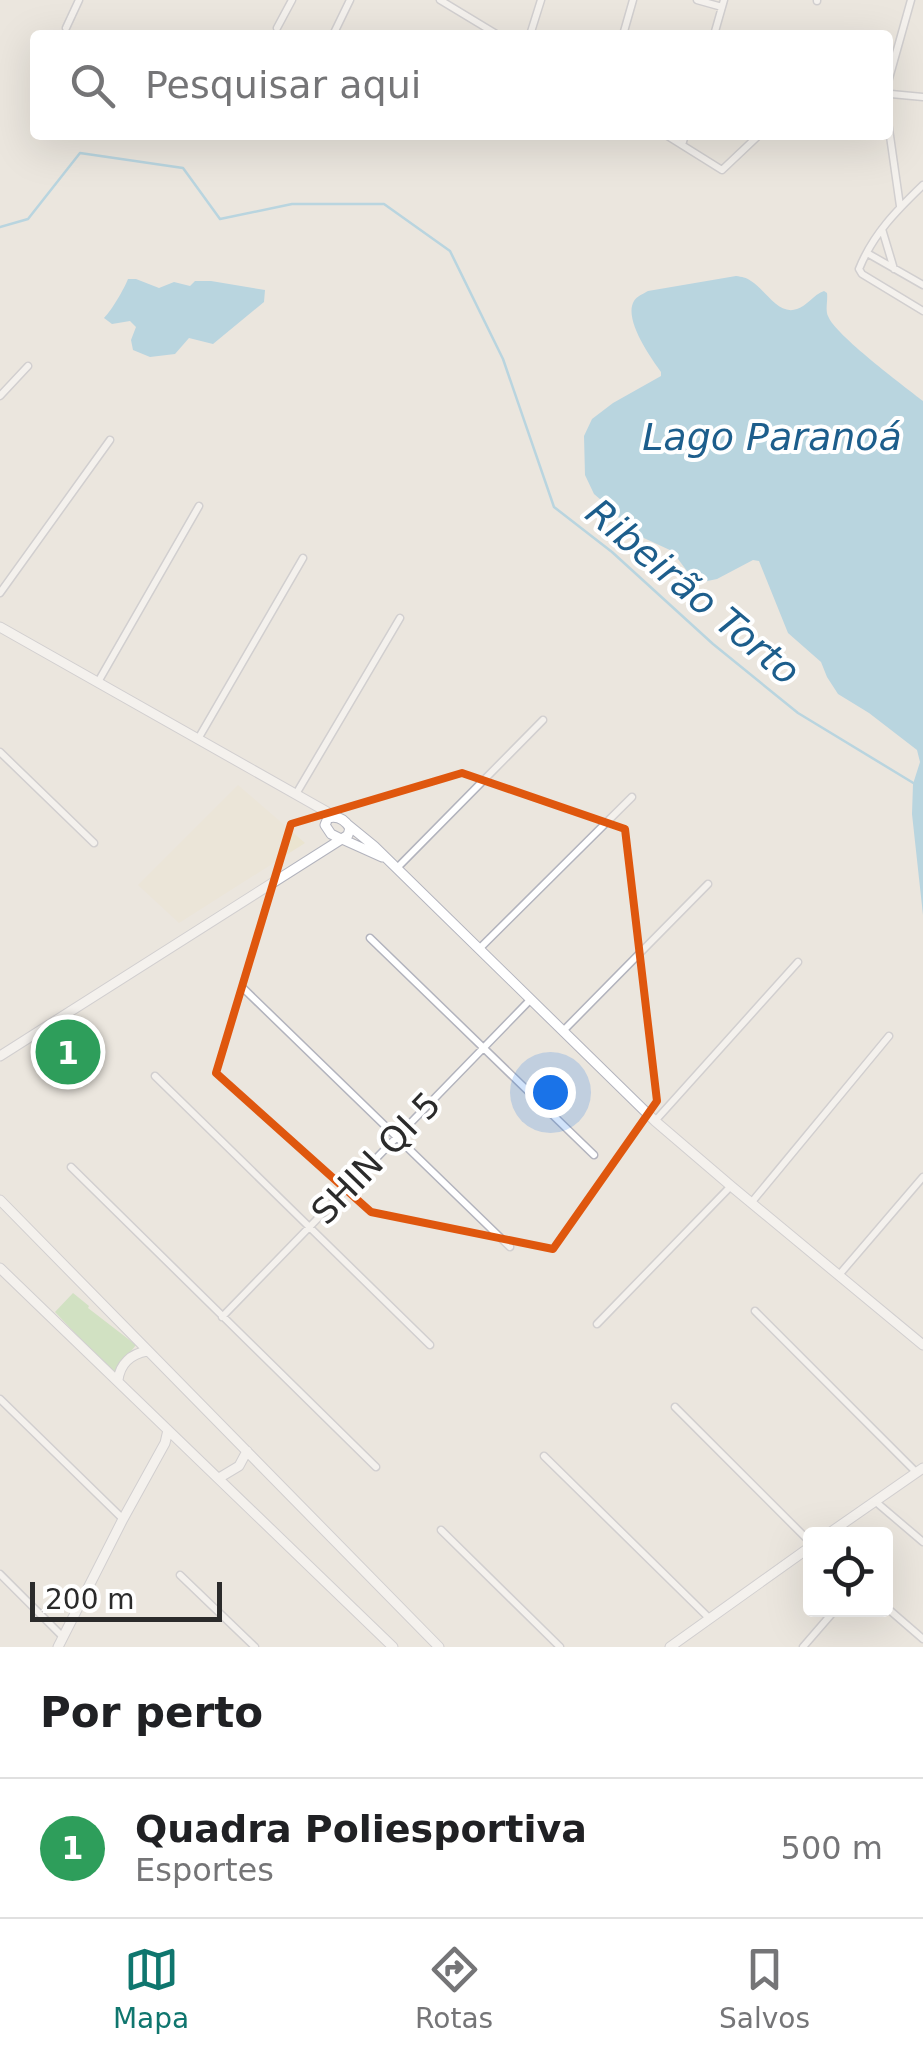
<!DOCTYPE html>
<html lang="pt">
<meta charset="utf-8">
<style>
:root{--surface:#fff;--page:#f2f2f2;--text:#202124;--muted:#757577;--line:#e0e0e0;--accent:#0f766e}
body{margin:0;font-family:"DejaVu Sans",sans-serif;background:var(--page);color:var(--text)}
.controls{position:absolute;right:30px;bottom:30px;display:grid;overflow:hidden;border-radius:10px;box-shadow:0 10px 40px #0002}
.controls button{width:90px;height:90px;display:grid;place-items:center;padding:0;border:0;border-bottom:2px solid var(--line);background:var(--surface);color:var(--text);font:50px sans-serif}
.scale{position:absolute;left:30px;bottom:25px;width:192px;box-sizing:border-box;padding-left:10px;border:5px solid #2b2b2b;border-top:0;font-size:28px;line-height:35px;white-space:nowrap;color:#2b2b2b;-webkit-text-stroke:8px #fff;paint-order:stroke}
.you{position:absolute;left:550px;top:1092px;width:35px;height:35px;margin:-25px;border:8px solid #fff;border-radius:50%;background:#1a73e8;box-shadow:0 0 0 15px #1a73e833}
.badge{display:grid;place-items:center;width:65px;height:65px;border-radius:50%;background:var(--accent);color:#fff;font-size:32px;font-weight:700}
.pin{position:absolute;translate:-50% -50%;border:5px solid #fff;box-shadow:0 2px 10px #0006}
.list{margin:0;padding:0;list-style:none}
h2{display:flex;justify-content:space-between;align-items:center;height:130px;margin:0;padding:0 40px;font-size:42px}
h2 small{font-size:32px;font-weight:400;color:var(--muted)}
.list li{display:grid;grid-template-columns:65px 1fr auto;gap:30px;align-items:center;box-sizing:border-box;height:140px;padding:0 40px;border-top:2px solid var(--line)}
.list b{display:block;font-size:38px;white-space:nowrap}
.list p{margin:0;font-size:32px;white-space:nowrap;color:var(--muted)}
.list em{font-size:32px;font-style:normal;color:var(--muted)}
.icon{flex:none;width:55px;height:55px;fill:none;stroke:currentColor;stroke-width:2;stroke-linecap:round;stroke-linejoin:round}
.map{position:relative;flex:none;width:923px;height:1647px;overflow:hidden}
.search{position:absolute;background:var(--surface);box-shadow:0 10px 40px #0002;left:30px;right:30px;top:30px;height:110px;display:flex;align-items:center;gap:25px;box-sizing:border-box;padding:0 35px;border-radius:10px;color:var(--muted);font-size:38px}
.sheet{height:270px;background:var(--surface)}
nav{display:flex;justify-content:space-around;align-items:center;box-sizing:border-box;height:140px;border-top:2px solid var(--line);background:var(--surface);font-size:28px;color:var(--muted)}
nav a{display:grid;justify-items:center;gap:5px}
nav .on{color:var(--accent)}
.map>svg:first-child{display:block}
.education{fill:#eae4d0}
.green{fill:#b1dba1}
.pitch{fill:#c0e19e}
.water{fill:#7dc0e1}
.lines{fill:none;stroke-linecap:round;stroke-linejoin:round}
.stream{stroke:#7dc0e1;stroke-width:2.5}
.street-casing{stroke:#b2b3bd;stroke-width:9}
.secondary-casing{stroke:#b2b3bd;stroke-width:11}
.street{stroke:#fff;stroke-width:6}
.secondary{stroke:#fff;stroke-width:9}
.marked{fill:none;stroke:#df570e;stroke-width:8;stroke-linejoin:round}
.labels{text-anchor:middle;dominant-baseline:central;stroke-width:8;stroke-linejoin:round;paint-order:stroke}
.street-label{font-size:35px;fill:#2b2b2b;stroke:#fff}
.water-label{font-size:38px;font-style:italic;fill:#1d5e8c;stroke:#fff}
</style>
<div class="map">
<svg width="923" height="1647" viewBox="0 0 923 1647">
<rect width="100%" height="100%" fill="#ebe6de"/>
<path class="education" d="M238 785 305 843 179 923 138 885Z"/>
<path class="green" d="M73 1293 89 1306 88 1308 136 1345 113 1373 55 1312Z"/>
<path class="pitch" d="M75 1033 87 1045 62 1071 50 1058Z"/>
<path class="water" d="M736 276C742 277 746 277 751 281 765 289 778 316 797 309 807 306 813 295 824 291L827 293C828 300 825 310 828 316 835 335 904 386 923 401V915L912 814 913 784 920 762 917 750 869 713 838 694 827 677 821 662 788 633 759 561 753 560 717 579 698 583 693 579 672 551 633 533 622 522 614 511 594 494 585 475 584 436 592 419 613 403 661 376V372C651 358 623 319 634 301 637 296 643 294 648 291Z
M128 279H136L159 288 174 282 190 286 195 281H211L265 290 264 302 213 344 189 338 175 354 150 357 133 350 131 340 136 327 130 321 112 324 104 318C112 310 124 289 128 279Z"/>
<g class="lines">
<path class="stream" d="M0 227 28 219 80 153 183 168 220 219 292 204H384L450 251 503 359 554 507 612 552 713 644 798 713 915 784"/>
<defs>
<path id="street" d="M440 0 498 35
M697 0 722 7
M817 1V0
M66 28 79 0
M277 28 292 0
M333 35 350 0
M530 35 541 0
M623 35 633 0
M714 35 724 0
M888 82 911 0
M888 97 891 94 923 97
M888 122 900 206
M666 135 682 145
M685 135 682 145 722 170 759 135
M923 185C897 210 873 234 859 269L862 274 923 311
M882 229 894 269
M867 253 923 285
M0 396 28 366
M0 593 110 440
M98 682 199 506
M198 739 303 558
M0 752 94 843
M296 794 400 618
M397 868 543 720
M370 938 594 1155
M479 949 632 797
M243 988 510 1247
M563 1031 708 884
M155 1076 430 1345
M655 1121 798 962
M71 1167 376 1467
M751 1203 889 1036
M839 1275 923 1177
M755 1311 917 1473
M222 1317 530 1000
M597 1324 731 1186
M0 1399 123 1519
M675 1407 810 1542
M544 1456 710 1619
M876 1502 923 1542
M441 1530 560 1647
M0 1574 63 1637
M180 1575 255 1647
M886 1607 923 1639
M803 1647 835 1610"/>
<path id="secondary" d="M0 627 336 817
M347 824 374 846 655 1121 731 1186 923 1345
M342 839 382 857
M0 1056 348 835 350 828C345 820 338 815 328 818L325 825 331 834 341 839
M0 1200 439 1647
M0 1268 393 1647
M118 1380C120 1364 131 1354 147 1351
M219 1478 239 1466 247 1451
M828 1534 923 1468
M58 1647 123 1519 165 1443 168 1430
M670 1647 810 1547"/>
</defs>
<use href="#street" class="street-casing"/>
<use href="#secondary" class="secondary-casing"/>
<use href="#street" class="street"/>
<use href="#secondary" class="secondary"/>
</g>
<path d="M0 0H923V1647H0ZM462 773 625 829 657 1101 553 1249 371 1212 216 1073 291 824Z" fill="#ebe6de" fill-opacity=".55" fill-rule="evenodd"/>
<path class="marked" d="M462 773 625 829 657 1101 553 1249 371 1212 216 1073 291 824Z"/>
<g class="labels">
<g class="street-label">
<text transform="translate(376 1158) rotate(-46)">SHIN QI 5</text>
</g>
<g class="water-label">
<text x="772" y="437">Lago Paranoá</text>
<text transform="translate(693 592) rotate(40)">Ribeirão Torto</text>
</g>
</g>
</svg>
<div class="controls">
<button><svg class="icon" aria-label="locate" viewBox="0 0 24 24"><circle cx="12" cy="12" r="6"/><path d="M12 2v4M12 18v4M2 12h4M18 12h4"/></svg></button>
</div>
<div class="scale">200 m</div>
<div class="you"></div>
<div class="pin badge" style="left:68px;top:1052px;background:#2e9e5b">1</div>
<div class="search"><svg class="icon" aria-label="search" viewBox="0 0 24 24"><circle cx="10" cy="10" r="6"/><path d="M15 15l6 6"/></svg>Pesquisar aqui</div>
</div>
<section class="sheet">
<h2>Por perto<small></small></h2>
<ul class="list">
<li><span class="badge" style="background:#2e9e5b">1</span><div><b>Quadra Poliesportiva</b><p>Esportes</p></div><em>500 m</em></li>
</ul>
</section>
<nav>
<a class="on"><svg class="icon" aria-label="map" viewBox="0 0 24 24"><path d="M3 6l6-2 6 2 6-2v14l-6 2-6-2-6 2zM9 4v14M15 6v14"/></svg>Mapa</a>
<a><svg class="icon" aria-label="directions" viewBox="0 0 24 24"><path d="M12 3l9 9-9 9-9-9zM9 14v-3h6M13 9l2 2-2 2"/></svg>Rotas</a>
<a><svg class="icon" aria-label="saved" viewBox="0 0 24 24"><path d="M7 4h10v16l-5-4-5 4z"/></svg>Salvos</a>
</nav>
